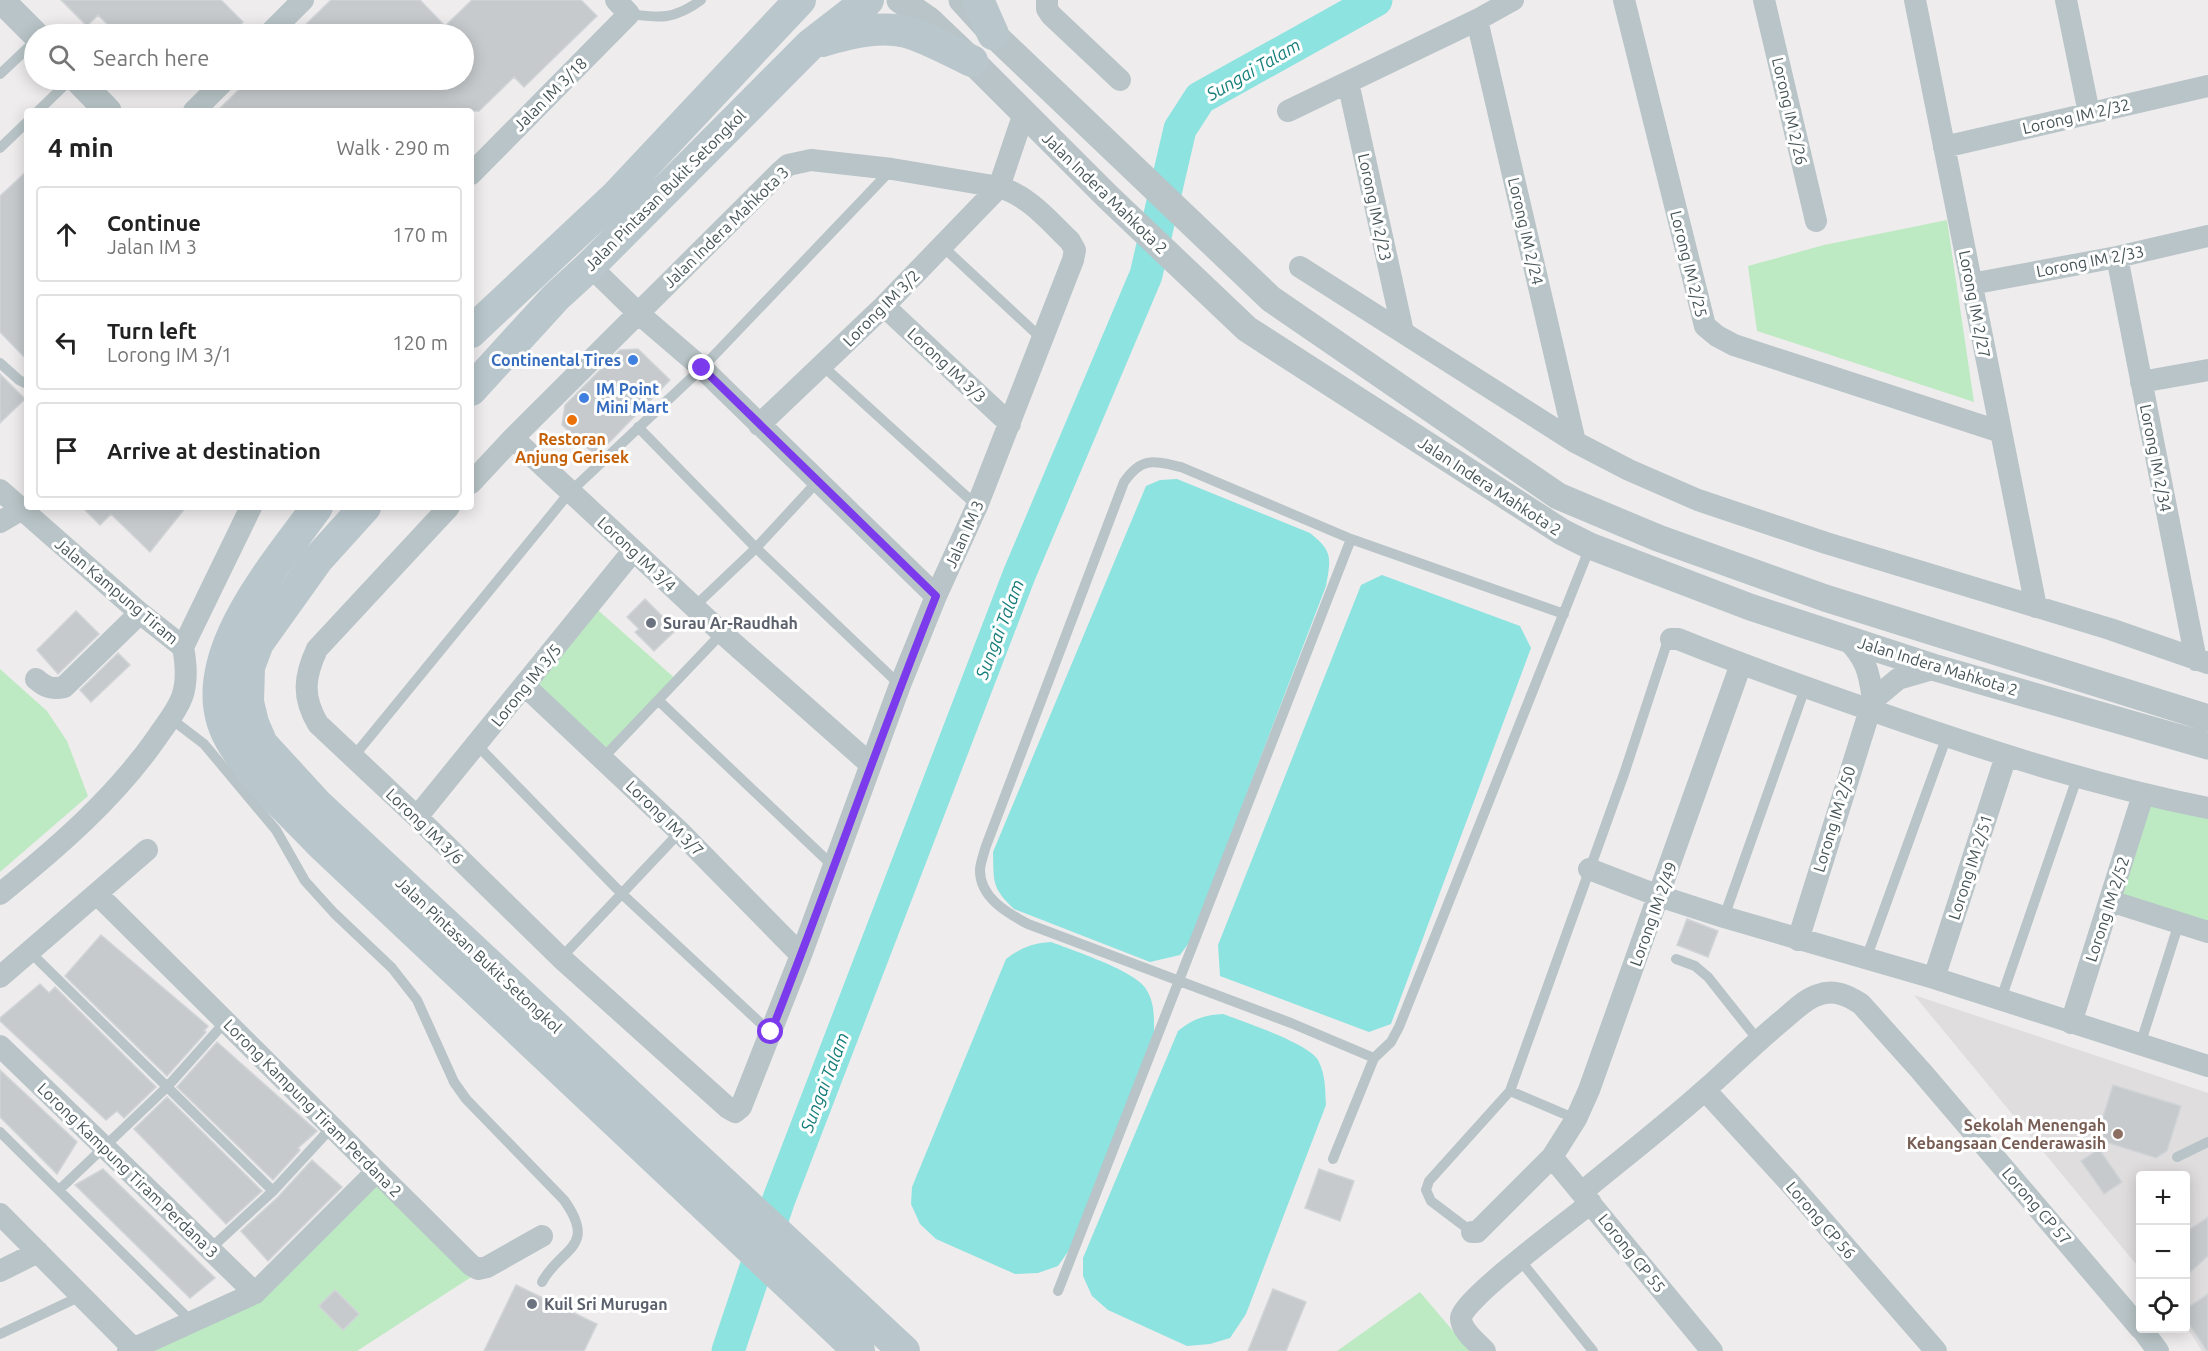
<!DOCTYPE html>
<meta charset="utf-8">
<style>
:root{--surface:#fff;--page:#f2f2f2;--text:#222;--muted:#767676;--line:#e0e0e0}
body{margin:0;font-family:Ubuntu,sans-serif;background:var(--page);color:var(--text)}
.controls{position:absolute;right:18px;bottom:18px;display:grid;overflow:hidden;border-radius:6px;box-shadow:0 3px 15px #0003}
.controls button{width:54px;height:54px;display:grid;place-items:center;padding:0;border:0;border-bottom:2px solid var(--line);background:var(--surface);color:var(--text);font:30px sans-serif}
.stop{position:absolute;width:18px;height:18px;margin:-14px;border:4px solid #7c3aed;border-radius:50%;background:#fff}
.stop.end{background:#7c3aed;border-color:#fff;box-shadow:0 2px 6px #0008}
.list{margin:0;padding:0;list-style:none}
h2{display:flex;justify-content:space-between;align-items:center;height:78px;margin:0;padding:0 24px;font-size:26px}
h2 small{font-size:20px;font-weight:400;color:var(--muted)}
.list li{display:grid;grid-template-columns:39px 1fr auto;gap:18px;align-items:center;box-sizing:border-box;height:96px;margin:0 12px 12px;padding:0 12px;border:2px solid var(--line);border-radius:6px}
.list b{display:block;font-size:22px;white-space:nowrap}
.list p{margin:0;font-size:20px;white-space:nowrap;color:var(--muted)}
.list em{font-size:20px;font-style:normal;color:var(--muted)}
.icon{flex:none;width:33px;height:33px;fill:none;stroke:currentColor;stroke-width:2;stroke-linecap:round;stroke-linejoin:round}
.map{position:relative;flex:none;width:2208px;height:1351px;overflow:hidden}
.search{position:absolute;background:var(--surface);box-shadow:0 3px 15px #0003;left:24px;top:24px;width:450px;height:66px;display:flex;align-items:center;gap:15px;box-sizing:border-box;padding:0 21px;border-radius:33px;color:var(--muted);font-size:22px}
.panel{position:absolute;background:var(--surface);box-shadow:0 3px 15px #0003;left:24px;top:108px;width:450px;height:402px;border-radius:6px}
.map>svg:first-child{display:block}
.education{fill:#dfddde}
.green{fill:#bdeac3}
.water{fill:#8de3e0}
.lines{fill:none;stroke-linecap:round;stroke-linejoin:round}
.river{stroke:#8de3e0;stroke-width:33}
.building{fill:#c6cacd;stroke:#d0d4d7;stroke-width:1.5}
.service{stroke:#b8c4c7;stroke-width:10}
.minor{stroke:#b8c4c7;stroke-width:22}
.tertiary{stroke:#b8c4c7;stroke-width:27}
.secondary{stroke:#b9c7cc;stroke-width:32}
.route{stroke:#7c3aed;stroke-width:8}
.shop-dot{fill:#3f7fe0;stroke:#fff;stroke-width:2}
.food-dot{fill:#e8710a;stroke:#fff;stroke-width:2}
.worship-dot{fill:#6b7280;stroke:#fff;stroke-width:2}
.education-dot{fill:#8d6e63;stroke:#fff;stroke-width:2}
.labels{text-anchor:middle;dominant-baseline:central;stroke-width:6;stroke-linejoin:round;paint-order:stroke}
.street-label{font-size:16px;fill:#465457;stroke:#fff}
.shop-label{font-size:16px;font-weight:bold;fill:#366cbe;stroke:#fff;text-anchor:end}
.food-label{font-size:16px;font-weight:bold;fill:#c56008;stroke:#fff}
.worship-label{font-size:16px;font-weight:bold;fill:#5b616d;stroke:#fff;text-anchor:start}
.education-label{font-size:16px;font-weight:bold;fill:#785e54;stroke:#fff;text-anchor:end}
.water-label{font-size:18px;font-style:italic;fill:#167e7a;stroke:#fff}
</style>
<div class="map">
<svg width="2208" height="1351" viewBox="0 0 2208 1351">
<rect width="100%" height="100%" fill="#efeced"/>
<path class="education" d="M1914 995 2208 1093V1351H2202L2186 1326V1176H2140V1269Z"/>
<path class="green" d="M1947 220 1974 402 1757 331 1748 266 1824 245Z
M591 604 678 681 603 758 524 685Z
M0 669 47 711 67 741 88 796 0 872Z
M2146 805 2208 817V937L2114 907Z
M376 1176 476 1274 357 1351H133L258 1295Z
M1420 1292 1470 1351H1337Z"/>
<path class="water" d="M1177 479 1310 533C1333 551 1331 558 1326 586L1191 940 1180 955 1150 962 1014 909C991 887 994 882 993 852L1146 486 1160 480Z
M1382 575 1520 626 1531 648 1391 1024 1369 1032 1220 976 1218 945 1361 585Z
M1051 942C1072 950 1136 971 1146 989 1155 1003 1154 1018 1154 1034L1074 1243 1058 1266 1038 1273 1015 1274 936 1239 920 1224 911 1204 912 1187 1006 959C1021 948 1032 943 1051 942Z
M1223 1014C1244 1022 1308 1043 1318 1060 1326 1075 1325 1090 1326 1105L1246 1314 1230 1338 1210 1344 1187 1346 1108 1310 1092 1296 1083 1276V1258L1178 1031C1193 1019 1204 1015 1223 1014Z"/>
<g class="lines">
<path class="river" d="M728 1351 779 1199 1019 575 1146 275 1180 129 1200 98 1376 0"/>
</g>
<path class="building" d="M61 0H221L243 22 230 34H117L98 15 87 26Z
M331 0H420L445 26 472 0H581L597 16 524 87 514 77 479 111H217L249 80H464V34H296Z
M27 171V360L0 332V196Z
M638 349 670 380 596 456 562 425 565 405 620 350Z
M0 374 25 399 0 423Z
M82 507H186L150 552 111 514 100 525Z
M645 599 676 630 654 651 635 632 639 629 627 617Z
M76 611 99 634 58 674 37 650Z
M118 653 130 665 91 702 80 690Z
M1687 919 1718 931 1708 957 1677 945Z
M101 935 208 1026 204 1031 206 1032 167 1076 65 976Z
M40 984 49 993 55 987 156 1087 124 1118 117 1111 106 1120 0 1021V1018Z
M217 1042 317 1131 298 1148 300 1150 273 1180 177 1087Z
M0 1070 77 1142 57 1174 0 1117Z
M2113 1085 2181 1106 2167 1151 2156 1158 2096 1139Z
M167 1097 262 1191 226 1224 134 1129Z
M2099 1149 2122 1182 2104 1194 2081 1161Z
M312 1160 342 1187 268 1261 241 1231 278 1197Z
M103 1169 215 1278 190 1298 75 1185Z
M1319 1169 1354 1181 1340 1221 1305 1208Z
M2208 1217V1256L2186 1276V1232Z
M516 1285 597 1324 584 1351H484Z
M1273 1289 1306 1302 1286 1351H1248Z
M335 1290 359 1314 343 1330 319 1306Z
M2208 1294V1351H2207L2186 1320V1309Z"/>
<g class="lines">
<path class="service" d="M629 14C660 18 674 20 701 0
M0 74 34 42
M38 111 70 80
M0 148 27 122
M942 246 1041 338
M0 363 19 380 27 384
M823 366 977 506
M638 427 756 548 900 685
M694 607 756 548 817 482
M659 701 834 867
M170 718 204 744 276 830 305 881 334 913 392 968 417 1000 454 1082 466 1099 564 1200C598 1248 561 1247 542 1282
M477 745 621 893 770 1032
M354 756 570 492 702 368 892 169
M603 758 722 633
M1724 917 1805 688
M30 952 273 1191
M561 958 680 832
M1676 959 1695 966 1708 977 1758 1040
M1866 959 1947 736
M2001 999 2077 778
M2140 1045 2179 923
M1374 1058 1291 1023 1028 924C1007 913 979 897 980 869 981 861 984 853 986 846L1124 482C1142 456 1154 461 1181 467L1351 539 1564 614
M1510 1091 1576 1119
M0 1132 192 1322
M2177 1157 2208 1142
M1333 1159 1374 1058 1391 1042 1399 1027 1590 547
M59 1190 167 1087 226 1021
M1472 1232 1431 1201 1426 1190 1429 1181 1510 1091 1624 774 1667 643 1671 639
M210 1249 273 1191 332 1127
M1520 1260 1593 1351
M1058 1291 1351 539
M0 1334 81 1296"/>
<path class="minor" d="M1047 0V9L1051 15 1120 80
M1624 0 1705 326 1717 336 1734 345 2001 432
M1764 0 1816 221
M1915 0 2036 607
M2066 0 2089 113
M1477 20 1575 442
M269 34 303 0
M1348 82 1403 332
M194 111 225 80
M1288 111 1477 20 1513 0
M1944 147 2208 86
M471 174 629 14 616 0
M2117 257 2196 660
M590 266 638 313 702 368 936 596
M1300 267 1575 442 1629 470 1698 500 1826 543 2110 629 2208 663
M1971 284 2117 257 2208 236
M884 306 1010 424
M2141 382 2208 370
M759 425 884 306 999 187 1024 113
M513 438 722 633 870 764
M0 490 140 613 183 647C186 663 188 681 182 697 177 711 166 724 158 736 115 798 58 847 0 894
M449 507 317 649C304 677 302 697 318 724L417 817 561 958 728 1108 735 1112 741 1107 801 955 900 685 936 596 977 506 1073 260 1075 250 1070 241C1048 220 1029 196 999 187L892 169 811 160 788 165 779 173 513 438 471 483
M0 522 22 509
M1845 637C1866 659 1869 670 1873 700
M1671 639H1678C1748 667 1818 692 1888 716 1995 753 2097 786 2208 808
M183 647 251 507
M36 679C45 687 52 690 64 687L140 613
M524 685 680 832 801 955
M417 817 633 551
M1589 869 1659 896 1724 917 1934 978 2208 1066
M97 894 471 1265 478 1269 487 1267 542 1236
M2110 901 2208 932
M1798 940 1873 700 1898 679 1936 668
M0 977 147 850
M1934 978 2006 756
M2071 1023 2143 795
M0 1046 255 1293
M1705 1090 1789 1182 1936 1351
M1552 1157 1712 1351
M1582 1192C1623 1158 1666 1125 1706 1089 1732 1066 1757 1041 1784 1019 1795 1010 1805 999 1818 995 1834 989 1847 995 1861 1004L1921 1071 2140 1328
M0 1214 134 1349
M1472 1232H1477L1552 1157 1576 1119 1589 1090 1741 664
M0 1271 38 1252
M2141 1328 2158 1351
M128 1351 255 1293 376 1172
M1485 1351C1477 1342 1461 1331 1461 1318 1460 1302 1572 1218 1591 1203"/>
<path class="tertiary" d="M1 0 35 34
M900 0 929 20 972 61 1108 197 1247 329 1562 532 1590 546 1750 607 1936 668 2208 746
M962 0 993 34 1271 299 1558 496 1658 538 1825 598 2208 718
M78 80 108 111"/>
<path class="secondary" d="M978 0 993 34
M822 41C850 33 884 24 913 34 933 41 953 52 972 61
M471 332 616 196 800 0
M471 390 556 297 590 266 810 45 868 0
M317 507C275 566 187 663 230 739 252 778 289 810 320 843L859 1351
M365 507 318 559 258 643 249 667 248 702 253 723 262 744 318 805 904 1351"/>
</g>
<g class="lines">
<path class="route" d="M702 368 936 596C878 741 828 888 771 1032"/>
</g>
<g class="shop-dot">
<circle cx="633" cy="360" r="6"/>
<circle cx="584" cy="398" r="6"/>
</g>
<circle class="food-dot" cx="572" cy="420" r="6"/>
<g class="worship-dot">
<circle cx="651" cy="623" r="6"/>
<circle cx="532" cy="1304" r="6"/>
</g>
<circle class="education-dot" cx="2118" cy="1134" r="6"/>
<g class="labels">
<g class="street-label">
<text transform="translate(550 94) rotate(-45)">Jalan IM 3/18</text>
<text transform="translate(1790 111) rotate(77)">Lorong IM 2/26</text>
<text transform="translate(2076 116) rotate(-13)">Lorong IM 2/32</text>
<text transform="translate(665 190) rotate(-45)">Jalan Pintasan Bukit Setongkol</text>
<text transform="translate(1105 193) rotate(44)">Jalan Indera Mahkota 2</text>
<text transform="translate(1375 207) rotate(78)">Lorong IM 2/23</text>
<text transform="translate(726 227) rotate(-44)">Jalan Indera Mahkota 3</text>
<text transform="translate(1526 231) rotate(77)">Lorong IM 2/24</text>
<text transform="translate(2090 261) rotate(-11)">Lorong IM 2/33</text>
<text transform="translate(1689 264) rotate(76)">Lorong IM 2/25</text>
<text transform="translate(1975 304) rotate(79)">Lorong IM 2/27</text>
<text transform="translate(881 308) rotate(-45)">Lorong IM 3/2</text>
<text transform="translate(947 365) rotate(43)">Lorong IM 3/3</text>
<text transform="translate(2156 458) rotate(79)">Lorong IM 2/34</text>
<text transform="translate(1490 486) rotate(33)">Jalan Indera Mahkota 2</text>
<text transform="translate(964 534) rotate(-66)">Jalan IM 3</text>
<text transform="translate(637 554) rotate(43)">Lorong IM 3/4</text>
<text transform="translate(117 591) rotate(40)">Jalan Kampung Tiram</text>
<text transform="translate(1938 666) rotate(17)">Jalan Indera Mahkota 2</text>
<text transform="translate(526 685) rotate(-51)">Lorong IM 3/5</text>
<text transform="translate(665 818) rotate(44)">Lorong IM 3/7</text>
<text transform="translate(1834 819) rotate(-73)">Lorong IM 2/50</text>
<text transform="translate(425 826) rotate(44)">Lorong IM 3/6</text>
<text transform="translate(1970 867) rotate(-72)">Lorong IM 2/51</text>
<text transform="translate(2107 909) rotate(-72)">Lorong IM 2/52</text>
<text transform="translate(1653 914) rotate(-70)">Lorong IM 2/49</text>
<text transform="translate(479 955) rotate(43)">Jalan Pintasan Bukit Setongkol</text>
<text transform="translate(313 1108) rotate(45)">Lorong Kampung Tiram Perdana 2</text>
<text transform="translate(128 1170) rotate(44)">Lorong Kampung Tiram Perdana 3</text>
<text transform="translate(2037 1206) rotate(49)">Lorong CP 57</text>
<text transform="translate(1821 1220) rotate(49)">Lorong CP 56</text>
<text transform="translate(1632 1253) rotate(51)">Lorong CP 55</text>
</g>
<g class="shop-label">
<text x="621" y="360">Continental Tires</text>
<text x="596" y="389" text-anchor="start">IM Point<tspan x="596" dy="18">Mini Mart</tspan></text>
</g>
<g class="food-label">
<text x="572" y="439">Restoran<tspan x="572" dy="18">Anjung Gerisek</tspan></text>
</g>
<g class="worship-label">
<text x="663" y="623">Surau Ar-Raudhah</text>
<text x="544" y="1304">Kuil Sri Murugan</text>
</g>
<g class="education-label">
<text x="2106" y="1125">Sekolah Menengah<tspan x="2106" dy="18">Kebangsaan Cenderawasih</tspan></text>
</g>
<g class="water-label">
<text transform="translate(1253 69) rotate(-30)">Sungai Talam</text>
<text transform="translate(999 629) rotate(-69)">Sungai Talam</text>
<text transform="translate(824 1082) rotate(-69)">Sungai Talam</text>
</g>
</g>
</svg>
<div class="controls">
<button>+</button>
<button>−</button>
<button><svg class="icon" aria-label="locate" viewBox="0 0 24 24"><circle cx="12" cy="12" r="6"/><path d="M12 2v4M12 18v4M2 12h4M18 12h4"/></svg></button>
</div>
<div class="stop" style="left:771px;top:1032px"></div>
<div class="stop end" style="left:702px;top:368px"></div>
<div class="search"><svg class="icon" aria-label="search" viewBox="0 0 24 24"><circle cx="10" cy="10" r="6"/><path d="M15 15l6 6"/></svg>Search here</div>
<section class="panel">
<h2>4 min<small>Walk · 290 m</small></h2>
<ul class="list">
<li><svg class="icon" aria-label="ahead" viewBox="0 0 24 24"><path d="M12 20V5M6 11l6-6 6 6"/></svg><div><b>Continue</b><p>Jalan IM 3</p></div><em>170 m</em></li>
<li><svg class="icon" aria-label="left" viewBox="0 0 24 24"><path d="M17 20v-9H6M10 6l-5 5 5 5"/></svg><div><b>Turn left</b><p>Lorong IM 3/1</p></div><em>120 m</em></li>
<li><svg class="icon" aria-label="arrive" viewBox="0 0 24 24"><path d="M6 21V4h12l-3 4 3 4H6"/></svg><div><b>Arrive at destination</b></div></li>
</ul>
</section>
</div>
